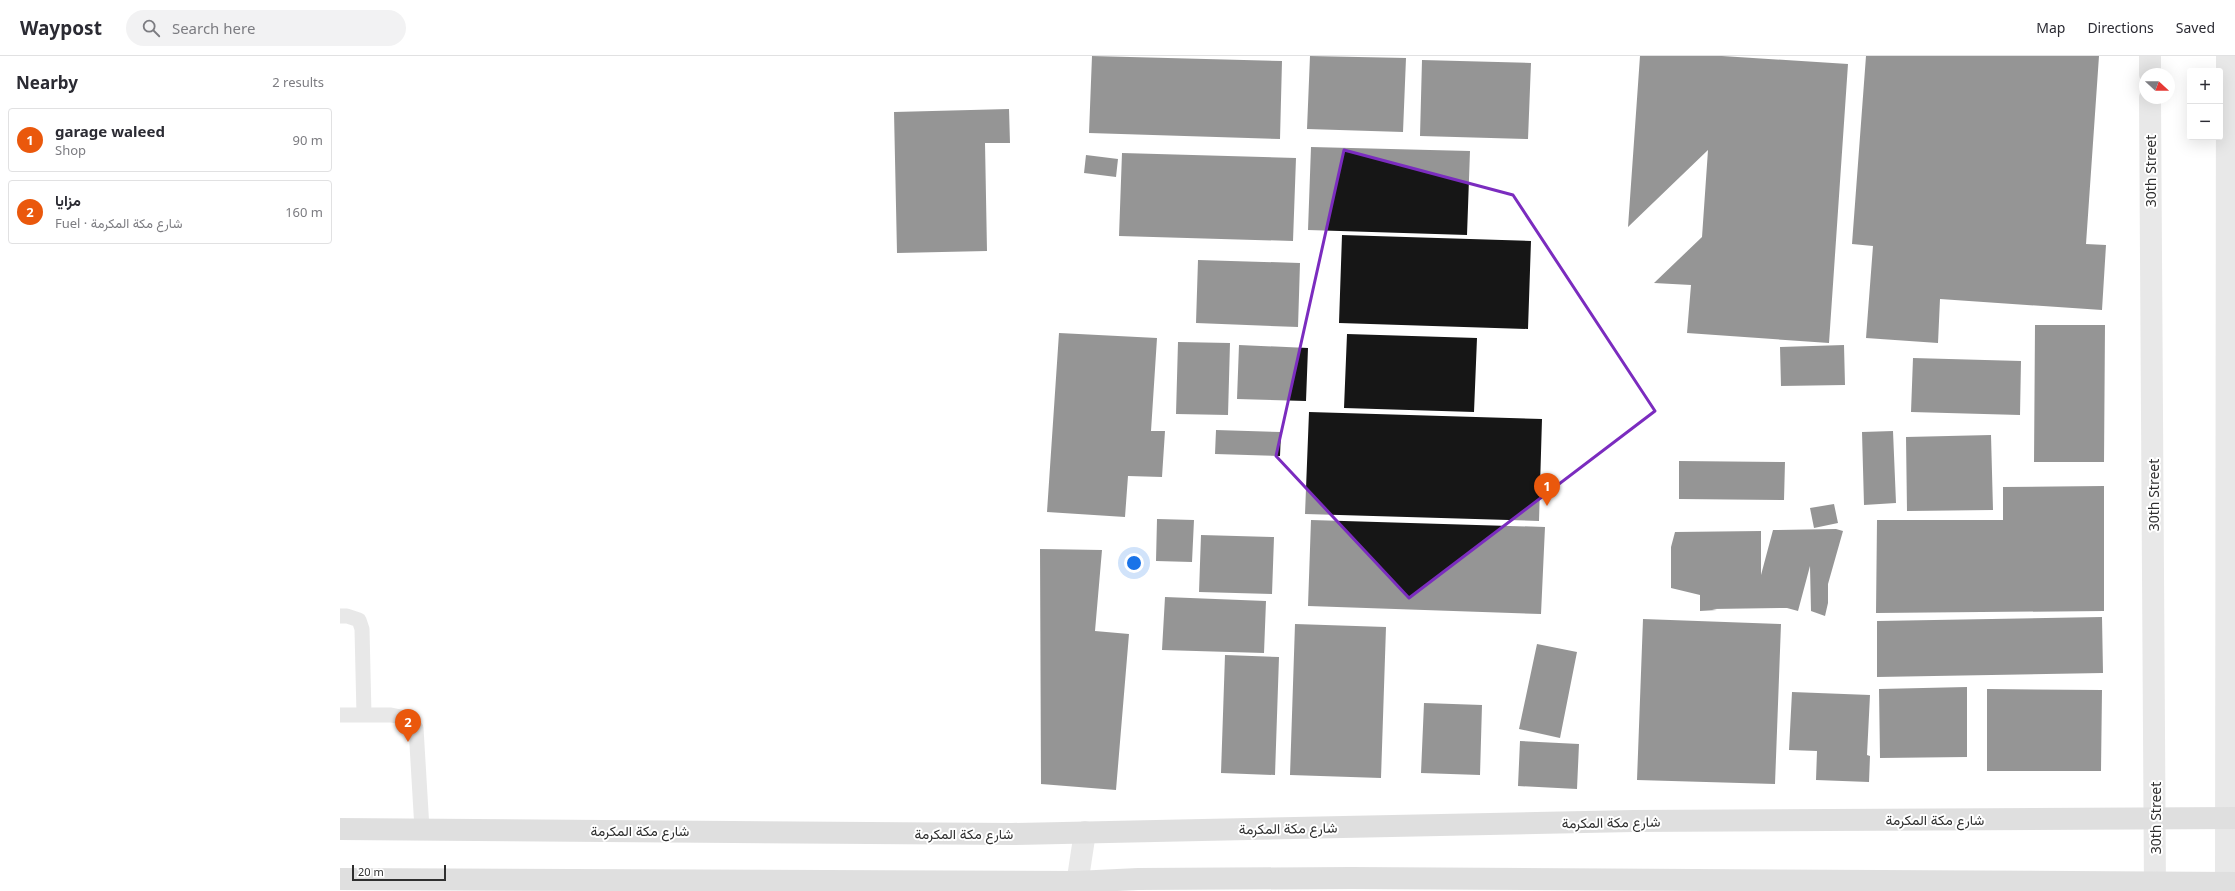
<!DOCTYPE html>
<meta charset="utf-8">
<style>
:root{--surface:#fff;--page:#f2f2f3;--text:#2b2b33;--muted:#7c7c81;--line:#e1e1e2;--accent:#ea580c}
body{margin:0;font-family:"Noto Sans",Vazirmatn,sans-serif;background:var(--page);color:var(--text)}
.controls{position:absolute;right:12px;top:12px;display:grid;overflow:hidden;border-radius:4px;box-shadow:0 4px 16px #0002}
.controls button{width:36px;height:36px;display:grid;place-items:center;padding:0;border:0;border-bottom:1px solid var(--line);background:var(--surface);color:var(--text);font:20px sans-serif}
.compass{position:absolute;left:1799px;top:12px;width:36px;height:36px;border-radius:50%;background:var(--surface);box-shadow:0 4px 16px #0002;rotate:111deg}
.scale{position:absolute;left:12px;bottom:10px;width:94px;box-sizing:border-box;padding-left:4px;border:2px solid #2f2f2f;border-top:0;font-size:11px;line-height:14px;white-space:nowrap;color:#2f2f2f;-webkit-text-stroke:3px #fff;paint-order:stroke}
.you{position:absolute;left:794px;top:507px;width:14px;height:14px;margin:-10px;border:3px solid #fff;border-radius:50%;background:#1a73e8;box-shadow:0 0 0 6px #1a73e833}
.badge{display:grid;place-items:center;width:26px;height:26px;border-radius:50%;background:var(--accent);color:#fff;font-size:13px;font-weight:700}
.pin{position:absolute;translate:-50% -33px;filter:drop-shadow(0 1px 2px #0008)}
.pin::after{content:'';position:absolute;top:21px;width:14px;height:12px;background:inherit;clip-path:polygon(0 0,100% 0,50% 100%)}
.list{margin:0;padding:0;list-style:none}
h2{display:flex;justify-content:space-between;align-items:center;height:52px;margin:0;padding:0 16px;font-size:17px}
h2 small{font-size:13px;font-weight:400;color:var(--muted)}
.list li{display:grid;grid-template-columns:26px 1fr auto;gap:12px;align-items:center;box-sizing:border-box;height:64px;margin:0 8px 8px;padding:0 8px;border:1px solid var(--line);border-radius:4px}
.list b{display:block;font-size:15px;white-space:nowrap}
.list p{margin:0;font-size:13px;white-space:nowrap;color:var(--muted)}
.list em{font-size:13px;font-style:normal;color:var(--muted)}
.icon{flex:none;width:22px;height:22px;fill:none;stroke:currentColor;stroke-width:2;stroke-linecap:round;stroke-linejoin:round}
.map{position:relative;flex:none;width:1895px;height:835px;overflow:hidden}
header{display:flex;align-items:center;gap:24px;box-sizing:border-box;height:56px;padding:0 20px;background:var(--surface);border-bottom:1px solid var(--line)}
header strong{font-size:19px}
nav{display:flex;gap:22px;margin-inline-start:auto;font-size:14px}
.search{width:280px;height:36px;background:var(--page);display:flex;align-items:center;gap:10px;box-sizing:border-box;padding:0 14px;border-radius:22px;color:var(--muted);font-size:15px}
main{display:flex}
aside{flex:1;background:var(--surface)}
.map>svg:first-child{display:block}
.building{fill:#161616}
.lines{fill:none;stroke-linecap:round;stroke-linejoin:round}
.service{stroke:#ccc;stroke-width:15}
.minor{stroke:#ccc;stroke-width:22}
.tertiary{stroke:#ccc;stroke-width:22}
.secondary{stroke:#b9b9b9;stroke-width:22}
.marked{fill:none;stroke:#7b2cbf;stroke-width:3;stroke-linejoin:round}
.labels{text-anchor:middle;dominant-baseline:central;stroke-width:4;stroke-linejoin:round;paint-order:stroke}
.street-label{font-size:14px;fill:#2f2f2f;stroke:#fff}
</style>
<header>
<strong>Waypost</strong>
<div class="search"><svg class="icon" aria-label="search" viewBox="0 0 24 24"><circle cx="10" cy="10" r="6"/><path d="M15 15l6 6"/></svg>Search here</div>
<nav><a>Map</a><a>Directions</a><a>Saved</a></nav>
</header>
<main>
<aside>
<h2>Nearby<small>2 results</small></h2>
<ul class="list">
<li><span class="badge">1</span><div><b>garage waleed</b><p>Shop</p></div><em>90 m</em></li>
<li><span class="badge">2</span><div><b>مزايا</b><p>Fuel · شارع مكة المكرمة</p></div><em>160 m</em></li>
</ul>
</aside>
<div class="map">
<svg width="1895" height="835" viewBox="0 0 1895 835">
<rect width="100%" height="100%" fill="#fff"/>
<path class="building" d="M752 0 942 5 940 83 749 77Z
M970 0 1066 2 1063 76 967 73Z
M1300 0H1382L1508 8 1489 287 1347 277 1351 229 1314 227 1362 181 1368 94 1288 171Z
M1526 0H1759L1746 188 1766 189 1762 254 1600 243 1598 287 1526 282 1533 190 1512 188Z
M1082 4 1191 7 1188 83 1080 80Z
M669 53 670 87H645L647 195 557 197 554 56Z
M971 91 1130 95 1127 179 968 174Z
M782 97 956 102 953 185 779 180Z
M746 99 778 103 776 121 744 117Z
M1002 179 1191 185 1188 273 999 267Z
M858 204 960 207 958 271 856 267Z
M1695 269H1765L1764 406H1694Z
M719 277 817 282 811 375H825L822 421 788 420 785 461 707 456Z
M1007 278 1137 282 1134 356 1004 352Z
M838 286 890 287 888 359 836 358Z
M899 289 968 292 966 345 897 343Z
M1504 289 1505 329 1441 330 1440 291Z
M1573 302 1681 305 1680 359 1571 356Z
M969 356 1202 363 1199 465 965 458Z
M876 374 941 376 940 400 875 398Z
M1553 375 1556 447 1524 449 1522 376Z
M1651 379 1653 454 1567 455 1566 381Z
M1339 405 1445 406 1444 444 1339 443Z
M1764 430V555L1536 557 1537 464H1663V431Z
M1494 448 1498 467 1474 472 1470 452Z
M817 463 854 464 852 506 816 505Z
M971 464 1205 471 1201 558 968 550Z
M1496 473 1503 475 1488 528V547L1485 560 1471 555 1470 510 1458 555 1447 552 1372 553 1377 554 1360 555V539L1331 532V491L1335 476 1421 475V519L1433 474Z
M861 479 934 481 932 538 859 536Z
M700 493 762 494 755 575 789 578 776 734 701 728Z
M825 541 926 545 924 597 822 594Z
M1762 561 1763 617 1537 621V565Z
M1303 563 1441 568 1435 728 1297 724Z
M955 568 1046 571 1041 722 950 719Z
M1197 588 1237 596 1220 682 1179 673Z
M885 599 939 601 935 719 881 717Z
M1627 631V701L1540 702 1539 633Z
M1647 633 1762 634 1761 715H1647Z
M1452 636 1530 639 1527 699 1530 700 1529 726 1476 724 1477 695 1449 694Z
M1084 647 1142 649 1140 719 1081 717Z
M1180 685 1239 688 1237 733 1178 730Z"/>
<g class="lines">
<path class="service" d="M0 560H7L19 564 22 573 24 659
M0 659H51L66 662 76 672 82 773"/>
<path class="minor" d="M736 835 745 776"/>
<path class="tertiary" d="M1810 0V18
M1810 42 1815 835
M1886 835 1887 0"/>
<path class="secondary" d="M0 773 672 778 1293 765 1895 762
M0 823 736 826 798 823 1011 822 1895 827"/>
</g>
<path d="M0 0H1895V835H0ZM1004 94 1173 139 1315 355 1069 542 936 400Z" fill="#fff" fill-opacity=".55" fill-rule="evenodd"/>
<path class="marked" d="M1004 94 1173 139 1315 355 1069 542 936 400Z"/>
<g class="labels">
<g class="street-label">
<text transform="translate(1810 115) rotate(-90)">30th Street</text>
<text transform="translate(1813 439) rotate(-90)">30th Street</text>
<text transform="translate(1815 762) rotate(-90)">30th Street</text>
<text x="1595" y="763">شارع مكة المكرمة</text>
<text transform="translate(1271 766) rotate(-1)">شارع مكة المكرمة</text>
<text transform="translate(948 772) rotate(-1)">شارع مكة المكرمة</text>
<text x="300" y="774">شارع مكة المكرمة</text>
<text x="624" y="777">شارع مكة المكرمة</text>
</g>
</g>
</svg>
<div class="controls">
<button>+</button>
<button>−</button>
</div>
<svg class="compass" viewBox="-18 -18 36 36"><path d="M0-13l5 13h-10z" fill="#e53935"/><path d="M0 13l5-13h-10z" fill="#7c7c81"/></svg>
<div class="scale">20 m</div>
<div class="you"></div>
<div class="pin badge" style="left:1207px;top:450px">1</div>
<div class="pin badge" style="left:68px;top:686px">2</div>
</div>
</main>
